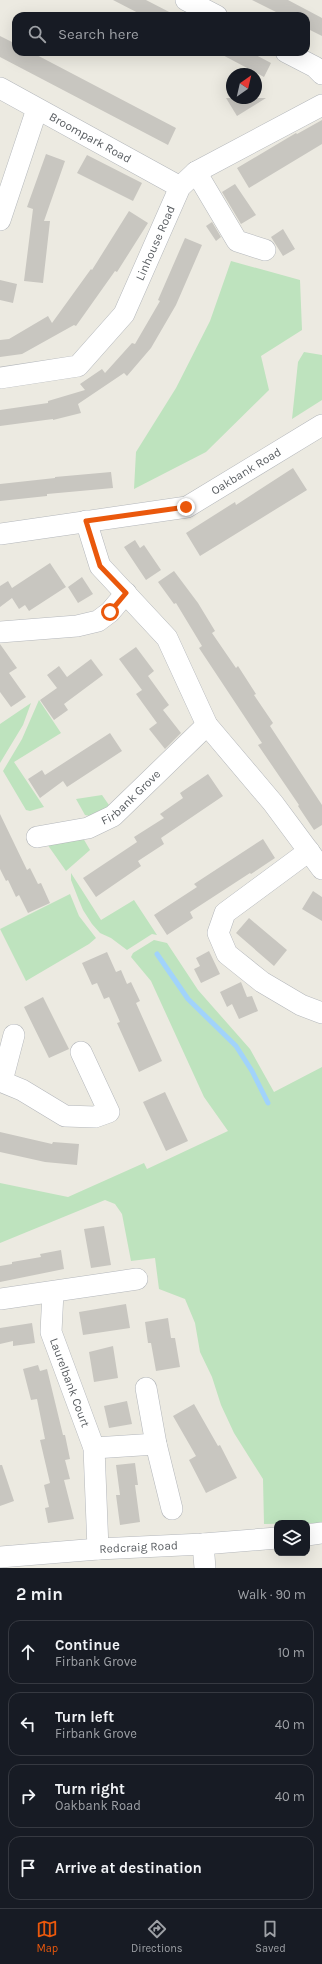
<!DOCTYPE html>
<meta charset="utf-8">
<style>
:root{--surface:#171b24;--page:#242831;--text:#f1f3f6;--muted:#9ea1a6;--line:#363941;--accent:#ea580c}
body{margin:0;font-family:Karla,sans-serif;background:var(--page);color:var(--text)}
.controls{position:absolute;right:12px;bottom:12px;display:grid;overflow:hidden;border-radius:8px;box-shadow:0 4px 16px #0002}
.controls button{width:36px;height:36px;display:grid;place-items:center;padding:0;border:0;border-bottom:1px solid var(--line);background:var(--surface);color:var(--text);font:20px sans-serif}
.compass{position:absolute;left:226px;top:68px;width:36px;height:36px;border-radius:50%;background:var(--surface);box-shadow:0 4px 16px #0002;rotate:34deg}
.stop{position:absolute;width:12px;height:12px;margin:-9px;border:3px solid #ea580c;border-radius:50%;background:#fff}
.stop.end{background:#ea580c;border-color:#fff;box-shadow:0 1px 4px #0008}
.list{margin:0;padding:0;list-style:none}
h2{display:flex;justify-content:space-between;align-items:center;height:52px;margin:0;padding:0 16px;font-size:17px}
h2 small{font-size:13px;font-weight:400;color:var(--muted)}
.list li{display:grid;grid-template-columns:26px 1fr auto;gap:12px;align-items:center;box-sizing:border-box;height:64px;margin:0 8px 8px;padding:0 8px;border:1px solid var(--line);border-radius:12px}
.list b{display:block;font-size:15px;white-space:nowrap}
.list p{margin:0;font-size:13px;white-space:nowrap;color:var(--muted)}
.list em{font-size:13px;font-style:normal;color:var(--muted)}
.icon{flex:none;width:22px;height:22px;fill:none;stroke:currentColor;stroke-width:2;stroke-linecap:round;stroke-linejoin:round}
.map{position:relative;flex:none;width:322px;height:1568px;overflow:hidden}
.search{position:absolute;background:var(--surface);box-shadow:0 4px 16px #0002;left:12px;right:12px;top:12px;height:44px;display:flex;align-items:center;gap:10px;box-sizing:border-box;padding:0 14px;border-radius:12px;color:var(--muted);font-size:15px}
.sheet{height:340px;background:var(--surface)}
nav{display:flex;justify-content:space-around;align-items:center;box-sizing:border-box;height:56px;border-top:1px solid var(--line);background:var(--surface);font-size:11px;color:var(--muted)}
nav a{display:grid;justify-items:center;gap:2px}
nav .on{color:var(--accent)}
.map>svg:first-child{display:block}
.green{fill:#bee3be}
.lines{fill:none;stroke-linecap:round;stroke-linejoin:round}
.stream{stroke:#a1d3fb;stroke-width:5}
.building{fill:#c8c6c0}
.minor-casing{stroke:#b4b7bb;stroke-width:22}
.minor{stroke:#fff;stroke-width:21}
.route{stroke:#ea580c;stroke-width:5}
.labels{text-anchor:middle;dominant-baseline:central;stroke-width:3;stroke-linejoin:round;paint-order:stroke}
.street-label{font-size:12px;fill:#595d61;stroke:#fff}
</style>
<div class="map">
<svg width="322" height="1568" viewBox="0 0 322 1568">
<rect width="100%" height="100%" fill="#eceae1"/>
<path class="green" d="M231 261 300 280 302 330 261 356 269 390 206 452 134 489 136 452 176 388 210 321Z
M304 352 322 355V400L292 419 298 362Z
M39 700 61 733 14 762 44 807 30 811 26 810 3 771 22 739Z
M31 703 23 725 0 763V724Z
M102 795 111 808 90 816 85 815 76 799Z
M83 838 90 850 66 871 47 844Z
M71 873 101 920 134 900 157 935 152 934 127 950 111 938 100 933 92 924 83 910 78 898 71 880Z
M70 894 79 916 96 938 89 944 26 981 0 929Z
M154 940 167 943 198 990 250 1049 274 1092 322 1067V1523L264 1524 263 1479 234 1433 221 1405 212 1377 200 1352 195 1323 185 1299 159 1289 155 1258 131 1261 122 1214 115 1204 105 1200 0 1243V1183L68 1197 144 1163 147 1169 228 1131 204 1097 151 981 131 957 133 953Z"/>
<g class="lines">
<path class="stream" d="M157 954 188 999 236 1046 252 1071 268 1103"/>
</g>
<path class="building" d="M113 0H146L177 16H144Z
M252 0H288L322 18V36L306 28V16H284Z
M0 36 16 44V52H31L176 128 168 145 0 57Z
M217 52H250L271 63 264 77Z
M226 98H266L237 116Z
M322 120V144L249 188 237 168 296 133 297 134Z
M46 154 65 161 44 221H50L43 283 24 281 33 209 27 207Z
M87 155 142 183 133 201 77 173Z
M235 184 256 215 241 224 222 192Z
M129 211 148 223 117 272 115 271 76 326 74 325 22 354 0 357V340L9 339 48 316 52 323 91 269 92 270Z
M212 222 221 237 216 241 206 226Z
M283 229 295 249 283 256 271 237Z
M185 238 202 245 176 305 151 348 127 376 124 373 78 404 81 413 53 420V419L0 426V410L48 403V401L85 390 80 384 102 369 105 373 132 343 135 344 160 301 158 300Z
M0 280 17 284 13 303 0 300Z
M293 468 307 490 200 556 186 533 235 502 236 505Z
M111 472 113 488 47 494V496L0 501V484L55 478V477Z
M135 540 140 548 144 545 161 570 146 580 124 547Z
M50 563 66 587 29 611 25 605 19 609 12 598 0 607V586L8 581 12 588Z
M174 571 198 603 215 631 212 633 236 668 238 666 256 694 254 695 273 723 270 726 322 805V825L314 830 298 806 299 805 258 745 262 743 199 648 202 646 176 603 174 604 158 582Z
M82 577 93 594 78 603 68 587Z
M0 644 17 668 9 673 26 697 11 707 0 692Z
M136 647 154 671 148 676 169 705 163 710 181 733 165 749 149 729 157 723 136 694 142 690 119 659Z
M91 659 103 675 64 704 68 710 54 720 40 700 57 688 47 675 59 666 67 677Z
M110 733 122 751 67 787 63 781 40 798 28 779 42 770 45 775Z
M208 774 223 796 161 838 164 844 138 861 141 866 96 897 83 878 137 842 134 837 164 818 160 814 183 798 180 793Z
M0 814 27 870 30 868 38 884 41 883 50 903 28 913 19 895 16 897 8 880 6 881 0 869Z
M263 839 275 858 251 874 250 873 190 912 193 918 167 935 154 915 197 887 194 884Z
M313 891 322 897V921L302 909Z
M249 918 287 950 274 966 236 933Z
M209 951 220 974 201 983 194 969 200 966 196 958Z
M107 952 116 972 121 970 127 984 131 982 140 1001 136 1003 162 1061 139 1072 117 1023 120 1022 109 997 104 999 97 983 92 985 82 963Z
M241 982 247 997 252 996 258 1011 239 1019 232 1004 227 1007 220 992Z
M43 997 69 1049 49 1058 24 1007Z
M165 1092 188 1141 166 1151 143 1102Z
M0 1132 52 1144 53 1142 79 1144 77 1165 45 1162 0 1152Z
M104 1226 111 1265 91 1268 84 1229Z
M61 1250 64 1269 0 1282V1266L12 1264V1262L41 1257 40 1254Z
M126 1304 130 1328 83 1335 79 1312Z
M168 1318 171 1338H175L180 1367 156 1371 151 1343H148L145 1322Z
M32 1323 35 1343 13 1346V1341L0 1344V1328Z
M113 1346 118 1378 94 1382 89 1352Z
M38 1365 40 1371 47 1369 63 1435H65L70 1459 65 1460 70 1479 64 1480 74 1519 48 1523 45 1508 49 1507 44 1485 50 1483 40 1440 45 1439 37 1399 31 1400 23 1369Z
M127 1401 132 1424 109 1428 104 1406Z
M194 1404 218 1446 220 1445 237 1478 206 1493 189 1460 196 1456 173 1416Z
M135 1463 138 1485H135L140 1522 120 1525 116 1495H120L116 1465Z
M0 1465H2L14 1501 0 1506Z"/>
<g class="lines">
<defs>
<g id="minor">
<path d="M186 0 217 16"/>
<path d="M286 52 315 67 322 74"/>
<path id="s1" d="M0 88 180 187"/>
<path d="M196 172 237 241 265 250"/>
<path d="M0 220 37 109"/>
<path id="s2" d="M0 378 78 366 124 314 180 187 196 172 322 105"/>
<path d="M86 521 100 566 167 638 207 725 273 803 322 869"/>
<path id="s3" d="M0 534 187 507 322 425"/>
<path d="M0 632 77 626 98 621 110 612 126 593"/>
<path id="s4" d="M37 837 88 828 113 816 207 725"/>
<path d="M309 851 225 913 218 933 227 954 262 982 301 1005 322 1013"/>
<path d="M0 1081 22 1090 65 1116 95 1117 109 1112 81 1052"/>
<path d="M2 1081 14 1035"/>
<path id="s5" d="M53 1292 51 1332 94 1448 98 1549"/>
<path d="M0 1299 137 1279"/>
<path d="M146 1388 156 1444 172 1509"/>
<path d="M94 1448 156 1444"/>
<path d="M307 1535 322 1533"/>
<path d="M203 1544 205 1568"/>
<path id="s6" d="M0 1557 98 1549 203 1544 277 1538"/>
</g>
</defs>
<use href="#minor" class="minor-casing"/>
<use href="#minor" class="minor"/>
</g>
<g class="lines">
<path class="route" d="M110 612 126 593 100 566 86 521 186 507"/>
</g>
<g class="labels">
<g class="street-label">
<text stroke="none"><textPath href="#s1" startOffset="103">Broompark Road</textPath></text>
<text stroke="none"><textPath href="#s2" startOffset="226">Linhouse Road</textPath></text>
<text stroke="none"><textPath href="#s3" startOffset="258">Oakbank Road</textPath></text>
<text stroke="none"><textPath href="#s4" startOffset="105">Firbank Grove</textPath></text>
<text stroke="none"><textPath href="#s5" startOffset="94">Laurelbank Court</textPath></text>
<text stroke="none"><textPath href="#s6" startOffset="139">Redcraig Road</textPath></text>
</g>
</g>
</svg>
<div class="controls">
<button><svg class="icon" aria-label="layers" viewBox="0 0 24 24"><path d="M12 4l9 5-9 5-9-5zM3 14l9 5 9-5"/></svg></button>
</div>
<svg class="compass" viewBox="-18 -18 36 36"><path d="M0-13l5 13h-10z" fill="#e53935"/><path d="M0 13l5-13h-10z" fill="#9ea1a6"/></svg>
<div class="stop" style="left:110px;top:612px"></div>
<div class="stop end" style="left:186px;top:507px"></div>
<div class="search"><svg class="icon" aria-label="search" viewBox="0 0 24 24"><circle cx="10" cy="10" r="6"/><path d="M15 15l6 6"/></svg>Search here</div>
</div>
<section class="sheet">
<h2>2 min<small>Walk · 90 m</small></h2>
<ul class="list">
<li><svg class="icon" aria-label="ahead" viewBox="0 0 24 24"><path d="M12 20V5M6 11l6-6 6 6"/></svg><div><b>Continue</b><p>Firbank Grove</p></div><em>10 m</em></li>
<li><svg class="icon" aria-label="left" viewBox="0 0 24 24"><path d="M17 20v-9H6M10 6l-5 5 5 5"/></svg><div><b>Turn left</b><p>Firbank Grove</p></div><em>40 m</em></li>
<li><svg class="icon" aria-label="right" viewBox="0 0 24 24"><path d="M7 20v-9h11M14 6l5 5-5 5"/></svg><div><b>Turn right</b><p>Oakbank Road</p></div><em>40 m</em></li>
<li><svg class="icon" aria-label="arrive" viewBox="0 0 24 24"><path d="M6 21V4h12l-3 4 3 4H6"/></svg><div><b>Arrive at destination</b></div></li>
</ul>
</section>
<nav>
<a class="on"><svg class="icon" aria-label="map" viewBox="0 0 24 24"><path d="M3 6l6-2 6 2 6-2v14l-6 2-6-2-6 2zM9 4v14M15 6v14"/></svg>Map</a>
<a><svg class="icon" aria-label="directions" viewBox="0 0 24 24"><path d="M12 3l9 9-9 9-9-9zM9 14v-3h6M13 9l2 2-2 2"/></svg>Directions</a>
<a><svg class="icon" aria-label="saved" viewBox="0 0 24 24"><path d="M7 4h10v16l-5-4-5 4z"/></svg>Saved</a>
</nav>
